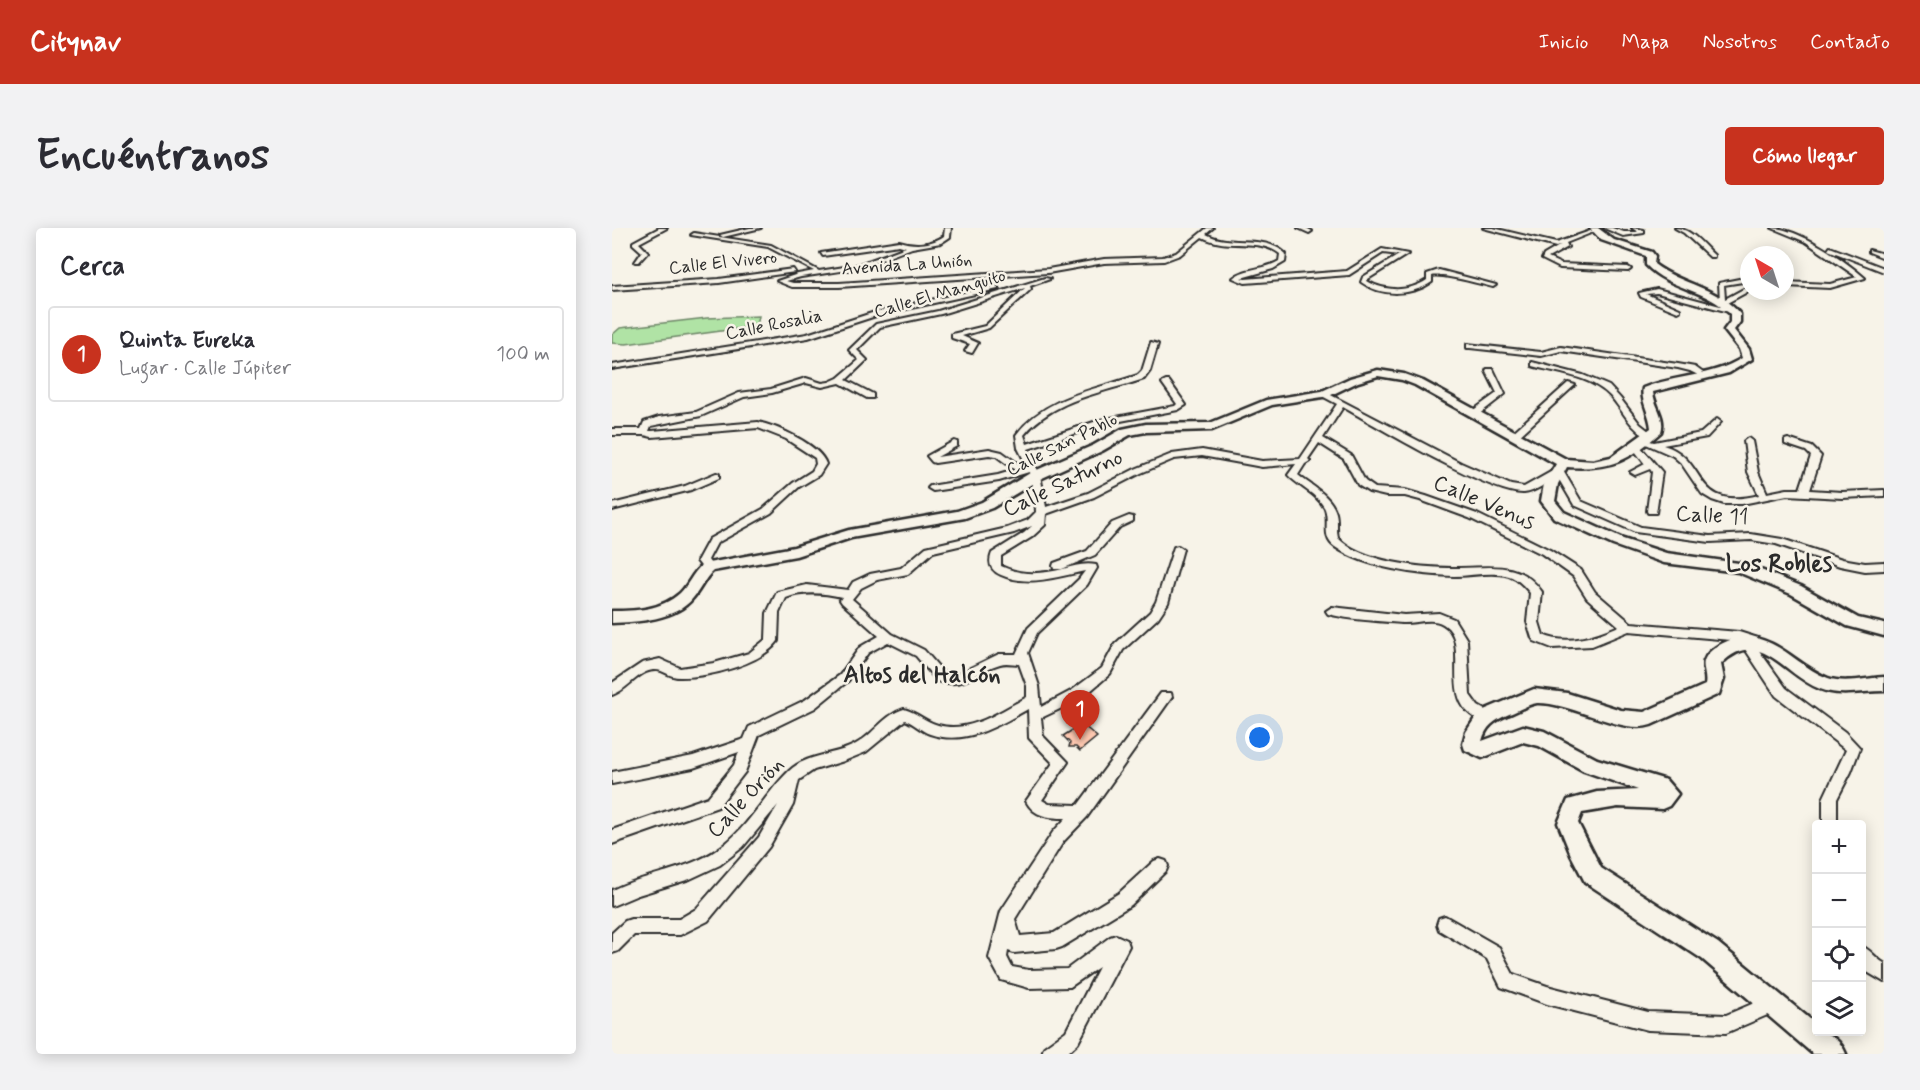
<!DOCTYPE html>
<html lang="es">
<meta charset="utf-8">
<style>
:root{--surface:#fff;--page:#f2f2f3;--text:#2b2b33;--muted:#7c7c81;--line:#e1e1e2;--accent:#c8321e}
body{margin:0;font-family:Mynerve,sans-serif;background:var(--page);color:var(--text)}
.controls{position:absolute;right:18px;bottom:18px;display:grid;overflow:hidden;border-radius:6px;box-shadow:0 3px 15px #0003}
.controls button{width:54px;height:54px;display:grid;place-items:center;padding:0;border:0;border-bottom:2px solid var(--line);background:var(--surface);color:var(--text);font:30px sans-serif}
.compass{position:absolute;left:1128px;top:18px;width:54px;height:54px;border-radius:50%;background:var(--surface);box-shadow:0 3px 15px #0003;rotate:321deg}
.you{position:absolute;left:648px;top:510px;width:21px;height:21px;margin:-15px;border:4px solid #fff;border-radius:50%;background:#1a73e8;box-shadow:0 0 0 9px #1a73e833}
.badge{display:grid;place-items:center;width:39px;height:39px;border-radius:50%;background:var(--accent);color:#fff;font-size:20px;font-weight:700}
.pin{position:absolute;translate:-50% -50px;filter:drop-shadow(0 2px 3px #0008)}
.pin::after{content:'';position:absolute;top:32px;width:21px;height:18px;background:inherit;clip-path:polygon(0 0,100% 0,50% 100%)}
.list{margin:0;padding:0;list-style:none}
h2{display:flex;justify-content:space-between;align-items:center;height:78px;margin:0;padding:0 24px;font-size:26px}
h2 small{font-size:20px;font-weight:400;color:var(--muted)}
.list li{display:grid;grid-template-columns:39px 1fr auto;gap:18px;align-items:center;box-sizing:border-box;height:96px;margin:0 12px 12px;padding:0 12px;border:2px solid var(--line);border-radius:6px}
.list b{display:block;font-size:22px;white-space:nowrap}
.list p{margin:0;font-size:20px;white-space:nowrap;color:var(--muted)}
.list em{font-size:20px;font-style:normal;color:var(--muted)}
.icon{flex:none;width:33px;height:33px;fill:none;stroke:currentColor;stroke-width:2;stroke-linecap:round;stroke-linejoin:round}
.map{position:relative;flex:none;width:1272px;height:826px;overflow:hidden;border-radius:6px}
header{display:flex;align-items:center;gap:36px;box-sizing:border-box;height:84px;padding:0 30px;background:var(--accent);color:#fff}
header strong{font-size:28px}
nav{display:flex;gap:33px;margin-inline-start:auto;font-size:21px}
.intro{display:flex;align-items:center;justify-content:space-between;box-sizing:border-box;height:144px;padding:0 36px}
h1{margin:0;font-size:42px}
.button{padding:15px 27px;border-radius:6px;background:var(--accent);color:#fff;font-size:21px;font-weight:700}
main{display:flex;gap:36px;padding:0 36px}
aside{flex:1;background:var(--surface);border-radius:6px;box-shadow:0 3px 15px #0003}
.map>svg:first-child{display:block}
.green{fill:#b0e3a5;stroke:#6e8768;stroke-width:1.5}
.building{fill:#ffc9b1;stroke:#2b2b2b;stroke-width:1.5}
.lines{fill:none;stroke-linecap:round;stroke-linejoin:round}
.street-casing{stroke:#2b2b2b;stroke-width:4}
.secondary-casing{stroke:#2b2b2b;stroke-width:5}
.street{fill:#f7f3e8;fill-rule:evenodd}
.secondary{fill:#f7f3e8;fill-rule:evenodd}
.labels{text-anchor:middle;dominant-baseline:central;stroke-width:5;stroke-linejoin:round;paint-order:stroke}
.far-street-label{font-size:18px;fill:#2b2b2b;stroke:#f7f3e8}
.street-label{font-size:22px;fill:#2b2b2b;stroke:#f7f3e8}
.neighbourhood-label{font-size:24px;font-weight:bold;fill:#2b2b2b;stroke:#f7f3e8}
</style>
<header>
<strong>Citynav</strong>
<nav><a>Inicio</a><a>Mapa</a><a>Nosotros</a><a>Contacto</a></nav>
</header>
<div class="intro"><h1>Encuéntranos</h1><a class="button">Cómo llegar</a></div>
<main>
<aside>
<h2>Cerca<small></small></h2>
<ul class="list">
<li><span class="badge">1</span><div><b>Quinta Eureka</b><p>Lugar · Calle Júpiter</p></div><em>100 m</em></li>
</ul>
</aside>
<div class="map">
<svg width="1272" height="826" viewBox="0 0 1272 826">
<rect width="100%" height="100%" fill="#f7f3e8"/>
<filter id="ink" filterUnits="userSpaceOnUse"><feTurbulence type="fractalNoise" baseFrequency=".0167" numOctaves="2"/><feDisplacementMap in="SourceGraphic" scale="12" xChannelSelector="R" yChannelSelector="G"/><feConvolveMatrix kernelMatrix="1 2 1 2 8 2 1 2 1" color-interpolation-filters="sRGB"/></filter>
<g filter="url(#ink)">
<path class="green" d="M147 88 145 98 14 116 0 115V107L8 100 95 90Z"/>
<path class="building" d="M470 496 485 509 468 523 464 519H457L458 515 451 508Z"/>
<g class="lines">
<defs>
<path id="street" d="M47 0H55L27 15 36 24 27 34H23L30 24 21 16V14Z
M138 0H149L111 9 108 7Z
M333 0H339L338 9 329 15 300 20 248 40 189 49 174 53 181 55H227L436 41 492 31 551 29 564 25 595 0H601L594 6C619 20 652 5 674 26L673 34 661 41 629 50 633 51 735 43 770 21 796 26 756 51 755 53C774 64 797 64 815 52V46L827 42 884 57 881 59C868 56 829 45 820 48V54C800 68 769 69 749 54L751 49 787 27 771 25 737 47 633 55 621 50C634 39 653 42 667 33L668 26C646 9 617 23 590 9L568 27 552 33 492 35 436 45 227 59H180L165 53 186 46 202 43 156 19 79 7 82 5 159 17 207 43 245 37 294 19 287 17 211 28 209 25 287 13C302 18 319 17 332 8Z
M686 0H694L700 3 697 5Z
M871 0H881L944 15 984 1V3L954 15 956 19 936 30 949 36 1016 39 1019 41 1016 43 948 40 930 31 932 27 949 17 944 19Z
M992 0H1000L1012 4H1026L1020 0 1032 2V5L1011 8Z
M1063 0C1079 0 1091 17 1102 27V29H1098L1072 5Z
M1160 0C1186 0 1234 33 1253 50L1218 60 1173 58V54L1218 56 1245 49 1194 14Z
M1218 19 1272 40V44L1216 22Z
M1257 22 1272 26V30L1257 24Z
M181 41 183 44 107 55 0 62V58L107 51Z
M1137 49V53L1112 57 1113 71 1137 58V63L1115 75 1108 73 1107 55Z
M433 50 438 51 418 58 419 61 377 100 350 108 366 115 360 125 353 123 358 116 340 110V106L373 98 413 60 329 86 268 99 245 122 255 132 234 152 261 166V170H255L228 155 210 159 194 155 160 165 132 169 89 188 39 198 37 203H40L146 194C165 198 208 217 214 236L207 247 187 259 159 285 105 315 96 332 101 339 100 342H92L85 333 97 311 151 281 181 255 200 243 204 236 203 230 174 211 146 200 40 209 32 207H0V201H29L32 194 47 189 84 184 127 165 159 161 194 150 210 155 217 154 226 150 247 132 237 122 264 96 326 83Z
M384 58 386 59V61L267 87 196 110 0 141V137L195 106 263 84Z
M1045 61 1123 82 1124 83 1121 85 1045 65 1034 66 1068 81V83L1066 84 1029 69 1027 65Z
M539 114 546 116 538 143 532 151C490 165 441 171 412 207L415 216 488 192 563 178 565 176 550 155 554 153H557L574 177 566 182 493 196 416 221 429 252 434 279 476 265 523 241 560 226 590 222 650 233 688 231 725 176 710 168 709 166 713 164 849 235 899 257 912 259 944 241H950L969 273 1029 299 1098 308 1139 306 1170 311 1230 331 1253 335 1272 334V342L1253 343 1228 338 1164 316 1139 312 1098 314 1023 304 962 277 945 248C935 254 924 264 912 265 880 267 764 198 731 179L711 210 739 227 753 253 763 260 793 262 814 268 865 286 938 322 969 342 983 364 1019 395 1127 404 1146 410 1148 413 1143 417 1174 460 1233 504 1248 520 1239 544 1225 571V596H1211V571L1234 522 1164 468 1131 418 1130 413 1017 403 980 418 940 420 922 413 920 410 915 394 918 365C912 358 906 351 897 348 880 343 860 348 842 348 807 347 753 340 723 319 709 309 718 295 713 281 706 266 687 259 676 247L684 236 650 239 590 228 562 231 529 245 482 269 434 286 433 297 420 309 389 328V338C410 348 429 346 451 341 462 338 472 335 484 337L485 340 475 357 425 405 416 425 427 458 429 479 459 463 490 440 503 416 538 384 544 374 562 319 566 318 571 321 556 375 546 390 511 422 498 446 469 471 429 490 431 508 456 534 430 572 437 576 466 577 549 465H559L560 469 475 589 451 614 403 691 408 708 442 705 507 665 542 633 548 631 554 633 556 638 554 643 519 677 450 719 444 721 402 725 396 723 395 729 400 739 417 742 455 741 498 709 504 707 515 712 517 718 466 815 454 826H430L432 819 454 803 487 739 458 759 417 760 389 752 377 730 389 683 441 604 454 590C438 590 422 589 414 573L441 535 417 510 416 481C386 498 353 518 318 506 309 503 302 495 293 492L254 524 232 533 202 542 187 552 181 577 157 619 96 693 68 707H22L6 723 0 725V705L13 693 19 691H67L84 681 147 609 166 577 131 619 108 637 78 651 26 667 0 678V662C35 645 75 643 106 621 136 601 152 567 177 543 196 525 223 528 244 516 262 506 272 487 292 481 306 485 314 494 326 497 358 506 389 483 415 469V458L407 436C401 436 394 434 388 436 363 443 354 462 325 453L304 428 276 414 256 425 236 453 203 480 147 507 133 544 106 579 0 616V602L96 569 122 537 127 524 81 540 0 556V544L81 528 132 511 137 499 193 472 228 447 248 419 267 408 230 375 228 372 230 369C211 365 192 363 174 370L167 385 166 413C150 436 97 449 69 449 55 450 50 437 34 444 22 449 13 463 0 467V455L30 435 48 431 68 440 102 435 137 425 154 411 155 385 165 364 195 357 236 362 241 354 258 346 289 340 314 319 395 300 416 292 424 284 423 266 417 244 387 253 321 263 316 260 318 258 386 247 403 242 384 228 377 227 323 235 320 234 315 228 342 213 345 214V218L325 229 377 221 390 224 412 240H416L406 220 404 207C433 168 483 162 526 147L530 143ZM707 215 732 231 746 257 757 264 774 268H793L808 272 857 290 930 326 961 348 975 370 1007 398C984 408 956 418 931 407L927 394 930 364C906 330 875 341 841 340 809 340 749 334 726 310 724 301 726 293 724 285 719 267 699 258 686 247L693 236 698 233 696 231ZM420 298 412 305 380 325C376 335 378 342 389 347 416 359 445 349 473 343L467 351 416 400 404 426H387L346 446 332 445 312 422 280 406 240 371 249 360 265 352 296 346 321 324 402 305Z
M855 116 929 124 949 119 1066 136 1083 139 1094 147 1090 149 1078 143 1066 140 949 123 929 128 858 120H855Z
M920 134 971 147 997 158 1008 170 1028 196 1042 207 1035 209C1017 199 1011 182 998 168 979 148 945 145 920 138Z
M875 141H881L893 166 866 187H860V183L885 165 874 143Z
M956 155 963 157 905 210H899V206Z
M1105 191 1109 194 1095 209 1051 217C1098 231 1078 284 1147 267L1136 244 1132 213 1136 210 1140 213 1146 244 1155 265 1175 261H1188L1199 228 1194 223 1173 216V212L1176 211 1200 219 1209 228 1198 262 1230 264 1272 262V268L1230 270 1175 267 1130 276H1112L1100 272 1090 266 1069 235 1061 228 1034 216 1038 213 1042 214 1089 205Z
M1024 216 1027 217 1050 244 1044 285H1036L1035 283 1040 244 1038 241 1023 247 1018 244 1033 236 1020 219Z
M104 245 107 246V250L79 262 0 282V276L73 258Z
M517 288 521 289V293L508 299 483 327 450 341H442L441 338 442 335 475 323 500 295Z
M720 379 792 387 827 385 842 391 855 412 858 467 866 478 878 485 880 489 878 493 873 494C821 477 862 414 831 396 820 389 802 396 790 395 766 393 739 392 716 386L714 383Z
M833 688 887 719 901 746 935 758 1036 784 1114 787 1161 767 1167 770 1170 776 1167 782 1114 805 1036 802 935 776 889 759 875 731 827 702 825 696 827 690Z
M1250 718C1259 722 1263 730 1272 735V754L1250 741Z"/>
<path id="secondary" d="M978 0H986L1002 12 1040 24 1043 28 1042 36C1069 57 1106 59 1128 86V94L1122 102 1137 121 1140 131 1117 145 1041 164C1042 178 1054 189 1049 204 1017 233 999 242 955 239L946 256 943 273 952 284 1011 311 1054 325 1134 336 1189 358 1246 390 1272 396V408L1235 398 1179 366 1126 344 1052 335 1001 317 942 290 929 273 932 256 944 236 803 157 790 152 766 148 746 154 717 168 660 177 600 202 534 204 518 207 490 223 428 251 380 280 353 290 239 310 184 328 101 343C92 351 89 361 81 370 64 392 25 394 0 395V383C24 383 49 382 68 365 76 358 80 345 91 336L182 319 237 302 345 283 370 274 418 245 482 217 510 201 534 196 598 195 654 172 710 163 738 150 766 142 792 146 811 153 954 231 981 233 999 229 1039 200C1038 186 1028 172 1031 160 1063 147 1100 149 1130 130L1127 121 1112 102 1118 94V86C1095 61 1058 62 1034 37V28L989 12Z
M1129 408C1169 410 1183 437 1216 450 1232 456 1255 450 1272 449V463C1251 463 1228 469 1208 461 1171 447 1148 397 1109 436L1112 451 1107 466 1039 497C1010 507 959 474 925 475 916 476 904 484 895 487 882 493 874 498 870 513L911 498 932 503 985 531 1054 552 1066 566 1057 578 1050 581 1006 579 970 585 966 595 989 640 1106 715 1204 796V804C1218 804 1229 813 1234 826H1201L1090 731 973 654 959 627 946 595 956 572 985 564 1026 562 972 543 927 518 911 514 870 530 853 522 851 516 854 504 867 484 922 461 955 465 1009 482 1032 484 1093 457C1095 449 1090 440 1092 433 1097 419 1117 412 1129 408Z"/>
</defs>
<use href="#street" class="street-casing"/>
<use href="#secondary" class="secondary-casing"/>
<use href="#street" class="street"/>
<use href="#secondary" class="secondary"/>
</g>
</g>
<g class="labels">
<g class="far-street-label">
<text transform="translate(111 35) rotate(-6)">Calle El Vivero</text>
<text transform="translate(295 37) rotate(-4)">Avenida La Unión</text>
<text transform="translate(328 66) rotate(-16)">Calle El Manguito</text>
<text transform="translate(162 97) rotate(-11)">Calle Rosalia</text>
<text transform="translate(450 217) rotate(-26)">Calle San Pablo</text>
</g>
<g class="street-label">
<text transform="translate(451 256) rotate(-25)">Calle Saturno</text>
<text transform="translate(872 275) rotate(23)">Calle Venus</text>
<text transform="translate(1100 288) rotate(3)">Calle 11</text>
<text transform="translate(134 570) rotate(-47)">Calle Orión</text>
</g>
<g class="neighbourhood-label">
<text x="1167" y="336">Los Robles</text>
<text x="310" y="447">Altos del Halcón</text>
</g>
</g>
</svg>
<div class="controls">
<button>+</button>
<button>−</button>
<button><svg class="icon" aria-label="locate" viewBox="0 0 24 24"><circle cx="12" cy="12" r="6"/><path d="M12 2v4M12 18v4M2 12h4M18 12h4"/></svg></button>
<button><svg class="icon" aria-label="layers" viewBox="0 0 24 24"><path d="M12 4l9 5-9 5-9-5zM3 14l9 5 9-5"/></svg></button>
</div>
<svg class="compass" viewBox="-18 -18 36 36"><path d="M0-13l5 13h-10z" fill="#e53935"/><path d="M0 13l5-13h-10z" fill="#7c7c81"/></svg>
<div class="you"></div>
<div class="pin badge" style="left:468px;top:512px">1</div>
</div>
</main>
